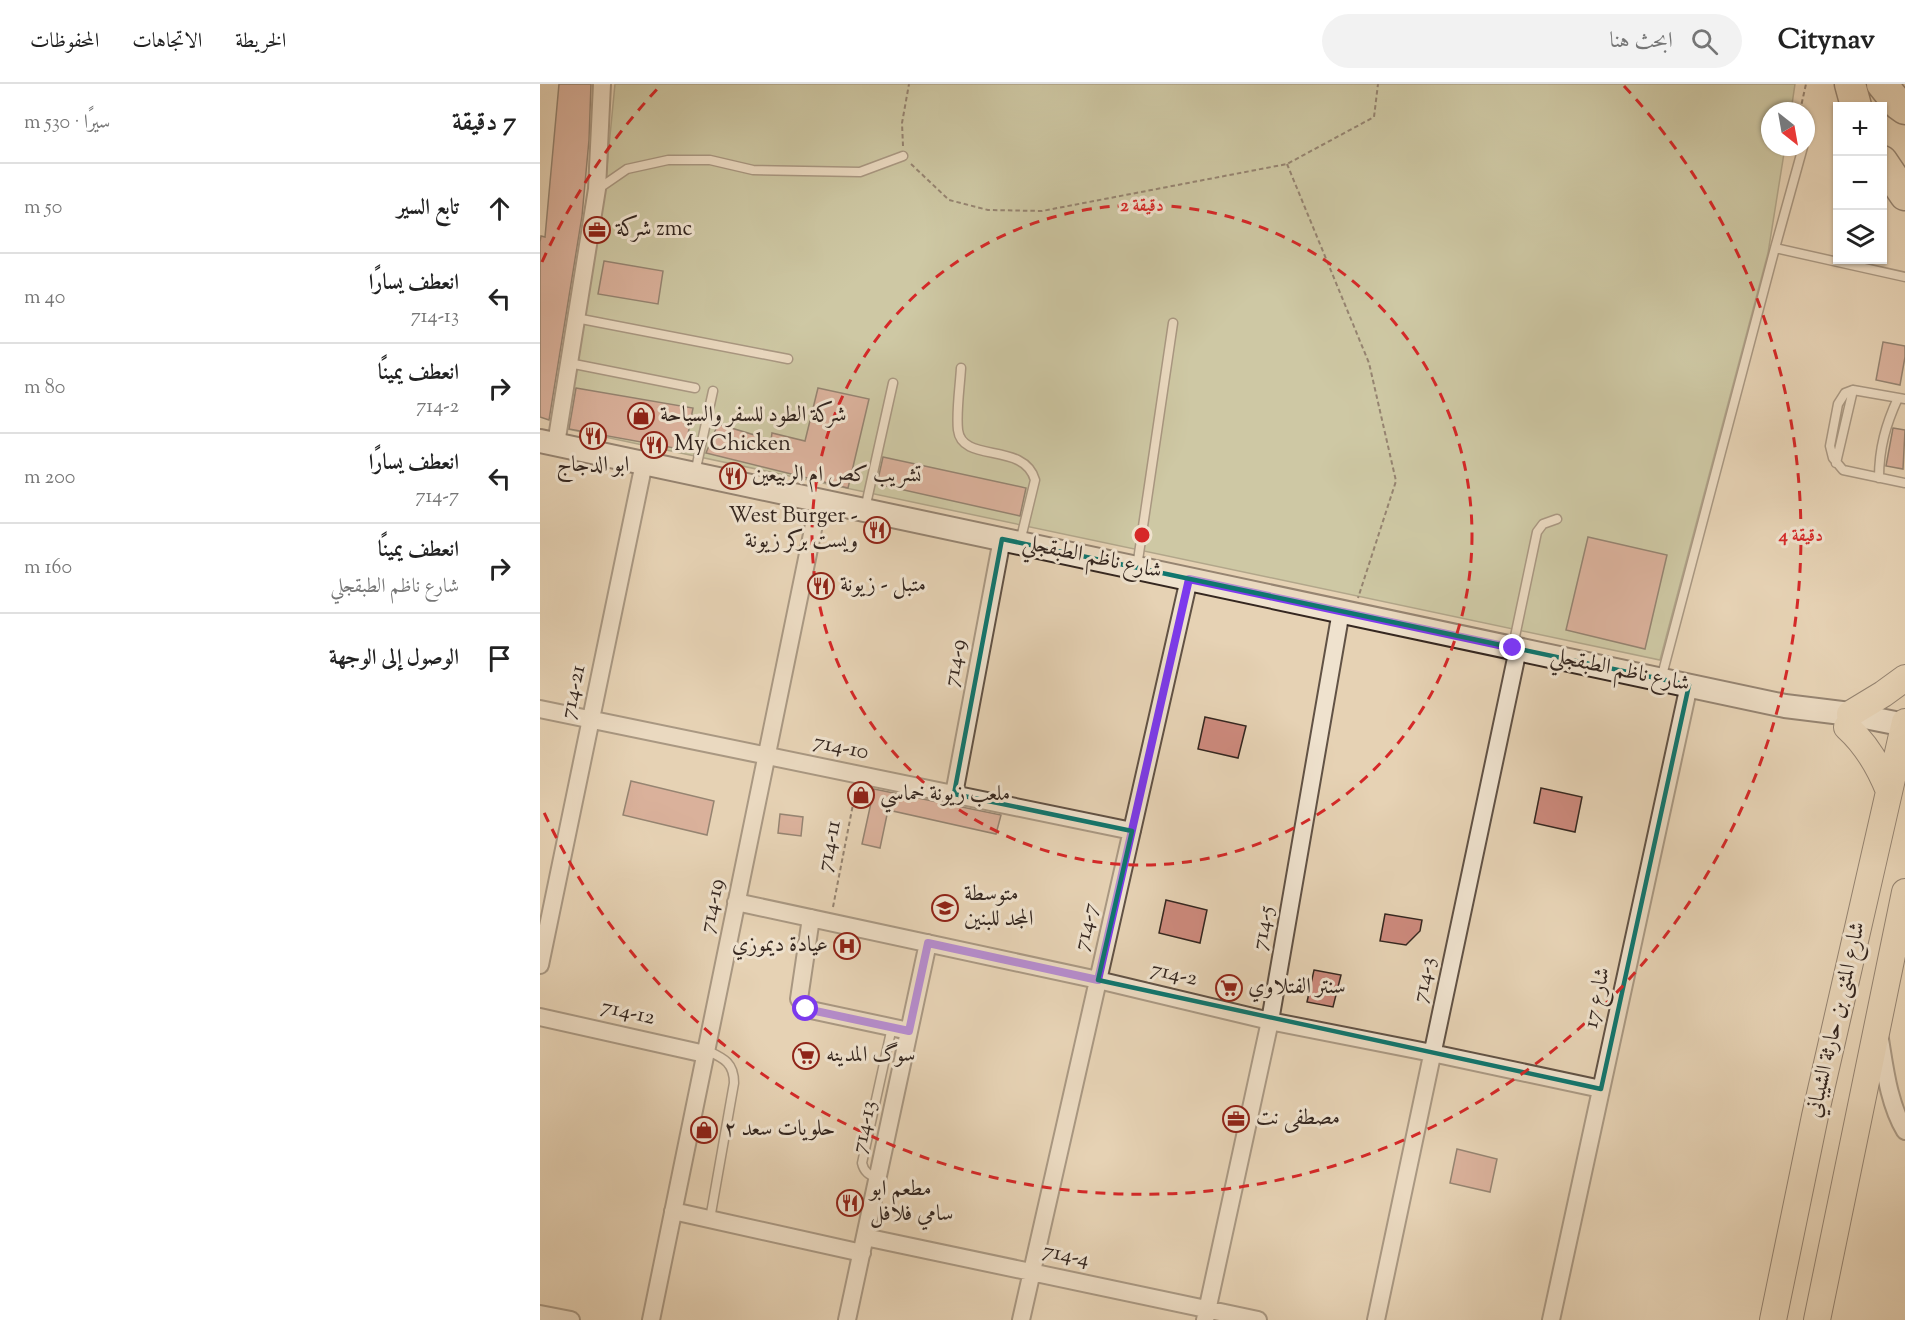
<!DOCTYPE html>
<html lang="ar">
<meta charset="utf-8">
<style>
:root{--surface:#fff;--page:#f2f2f2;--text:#222;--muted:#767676;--line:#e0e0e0}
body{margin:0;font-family:"Sorts Mill Goudy",Amiri,serif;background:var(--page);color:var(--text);direction:rtl}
.controls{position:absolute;right:18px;top:18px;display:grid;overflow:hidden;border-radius:0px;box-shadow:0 2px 4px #0004}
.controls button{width:54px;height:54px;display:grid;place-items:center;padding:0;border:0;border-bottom:2px solid var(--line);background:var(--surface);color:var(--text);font:30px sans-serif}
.compass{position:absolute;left:1221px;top:18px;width:54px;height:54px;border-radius:50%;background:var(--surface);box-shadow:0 2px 4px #0004;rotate:149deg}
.stop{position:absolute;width:18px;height:18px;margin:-14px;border:4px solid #7c3aed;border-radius:50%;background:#fff}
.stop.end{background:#7c3aed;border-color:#fff;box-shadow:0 2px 6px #0008}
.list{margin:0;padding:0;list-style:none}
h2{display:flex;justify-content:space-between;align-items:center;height:78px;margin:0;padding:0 24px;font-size:26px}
h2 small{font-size:20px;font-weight:400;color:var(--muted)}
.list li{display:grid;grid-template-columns:39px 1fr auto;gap:18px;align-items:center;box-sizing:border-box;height:90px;padding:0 24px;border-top:2px solid var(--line)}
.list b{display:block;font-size:22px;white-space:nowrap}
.list p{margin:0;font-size:20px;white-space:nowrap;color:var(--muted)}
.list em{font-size:20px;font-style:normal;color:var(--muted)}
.icon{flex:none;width:33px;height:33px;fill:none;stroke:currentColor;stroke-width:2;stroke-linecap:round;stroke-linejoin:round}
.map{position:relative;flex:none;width:1365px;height:1236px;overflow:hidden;direction:ltr}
header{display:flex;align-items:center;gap:36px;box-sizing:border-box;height:84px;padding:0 30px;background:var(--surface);border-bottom:2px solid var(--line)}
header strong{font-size:28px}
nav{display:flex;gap:33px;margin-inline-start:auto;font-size:21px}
.search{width:420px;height:54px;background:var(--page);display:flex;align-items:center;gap:15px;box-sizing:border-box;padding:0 21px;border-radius:33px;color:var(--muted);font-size:22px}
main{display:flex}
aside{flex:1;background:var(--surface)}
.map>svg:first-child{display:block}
.green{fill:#b1bd90;stroke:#737258;stroke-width:1.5}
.building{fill:#cd8a7d;stroke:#352720;stroke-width:1.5}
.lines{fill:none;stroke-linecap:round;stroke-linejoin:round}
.service-casing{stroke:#615245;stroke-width:11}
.minor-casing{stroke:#615245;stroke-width:20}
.secondary-casing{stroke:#352720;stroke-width:26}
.primary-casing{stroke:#352720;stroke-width:28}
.motorway-casing{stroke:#352720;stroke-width:33}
.path{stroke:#352720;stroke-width:2;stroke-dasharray:4.5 3;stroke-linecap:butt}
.service{stroke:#efe2ce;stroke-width:8}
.minor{stroke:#efe2ce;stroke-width:16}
.secondary{stroke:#efe2ce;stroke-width:22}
.primary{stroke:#e6d2b4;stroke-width:26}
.motorway{stroke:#e6d2b4;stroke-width:30}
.route{stroke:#7c3aed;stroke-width:8}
.marked{fill:none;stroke:#0f766e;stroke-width:4.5;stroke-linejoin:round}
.ring{fill:none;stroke:#d62828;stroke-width:3;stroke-dasharray:10 8}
.labels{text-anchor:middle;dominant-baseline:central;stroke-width:6;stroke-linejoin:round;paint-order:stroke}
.poi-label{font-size:22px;fill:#352720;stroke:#efe2ce;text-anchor:start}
.street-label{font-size:22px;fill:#352720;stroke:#efe2ce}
.centre{fill:#d62828;stroke:#efe2ce;stroke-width:3}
.ring-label{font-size:18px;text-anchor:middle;font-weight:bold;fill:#d62828;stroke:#efe2ce;stroke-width:6;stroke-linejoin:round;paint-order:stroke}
</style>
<header>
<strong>Citynav</strong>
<div class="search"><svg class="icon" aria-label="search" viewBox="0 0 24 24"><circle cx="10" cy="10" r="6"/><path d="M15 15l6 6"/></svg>ابحث هنا</div>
<nav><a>الخريطة</a><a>الاتجاهات</a><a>المحفوظات</a></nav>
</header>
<main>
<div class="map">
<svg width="1365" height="1236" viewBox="0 0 1365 1236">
<rect width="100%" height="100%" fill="#e6d2b4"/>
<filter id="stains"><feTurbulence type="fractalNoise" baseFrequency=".00333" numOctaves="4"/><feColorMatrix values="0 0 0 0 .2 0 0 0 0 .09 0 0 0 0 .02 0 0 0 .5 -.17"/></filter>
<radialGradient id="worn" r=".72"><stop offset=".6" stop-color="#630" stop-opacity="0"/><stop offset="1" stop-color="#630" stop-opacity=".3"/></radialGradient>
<path class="green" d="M75 0H1255L1251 27H1230V63H1245L1228 169 1120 576 27 345 64 114Z"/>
<path class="building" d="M19 0H51L49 56 42 132 9 336 0 333V158L1 152 5 153Z
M64 177 123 187 118 220 58 210Z
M1343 258 1365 262V273L1360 301 1336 296Z
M36 304 153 324 145 366 29 345Z
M278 304 329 315 308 404 166 369 178 340 231 356 232 349 265 357Z
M1353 344 1365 346 1363 385 1346 382Z
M343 373 486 404 480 432 337 400Z
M1048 453 1127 471 1105 565 1026 546Z
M665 633 706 642 698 674 658 665Z
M91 697 174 717 167 751 83 731Z
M1001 704 1042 713 1035 748 994 739Z
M334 705 461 731 456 750 348 726 340 764 322 760Z
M240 730 263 733 261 752 238 749Z
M626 816 667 826 660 859 619 849Z
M845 830 882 836 880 847 866 861 840 857Z
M774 886 801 891 793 923 767 918Z
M917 1065 957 1075 950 1108 910 1099Z"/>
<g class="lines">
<defs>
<path id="service" d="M1266 53 1267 49
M58 105 87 85 128 76H170L213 86 320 88 363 72
M1235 164 1365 193
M36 234 248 275
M29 279 155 304
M421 284C420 302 416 328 418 346 422 380 484 357 495 396L480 458
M1365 315 1313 306 1305 309 1298 320 1290 362 1293 374 1303 386 1365 399
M1296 379 1313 306
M155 389 173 307
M1339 394C1339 364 1346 340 1358 314
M325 425 353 299
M597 483 633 239
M973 562 997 448 1003 440 1017 435
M1121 595 1235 164 1263 63
M166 966C183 974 194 978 194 999L170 1135
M337 1094C329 1091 324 1088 322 1079L352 943"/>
<path id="minor" d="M16 360 57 105 62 0
M0 625 592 747
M414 710 462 455
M196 818 558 896 730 937 892 969 1061 1005
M271 834 259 915 266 925 369 947
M0 881 104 379
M0 933 165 970
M1340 955C1345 986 1349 1020 1365 1047
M133 1127 322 1169
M325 1153 718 1236
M0 1230 31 1236
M111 1236 279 416
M307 1236 388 859
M481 1236 649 495
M665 1236 730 937 801 527
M836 1236 978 565
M1011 1236 1149 601"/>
<path id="secondary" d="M0 357 1245 622 1310 630 1365 641"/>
<path id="primary" d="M1310 630 1343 610 1365 594
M1307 643C1327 661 1339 682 1349 707
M1233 1236 1275 1032 1365 638
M1277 1236 1365 808"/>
<path id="motorway" d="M1310 0 1316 22
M1342 0 1358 20 1365 25
M1342 77 1365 111"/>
</defs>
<use href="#service" class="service-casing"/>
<use href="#minor" class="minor-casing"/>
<use href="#secondary" class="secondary-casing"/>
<use href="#primary" class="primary-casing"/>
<use href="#motorway" class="motorway-casing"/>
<path class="path" d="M1260 27 1266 0
M363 62 362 39 369 0
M371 80 409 116 448 126 502 127 747 80 834 33 838 0
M747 80 829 279 856 397 818 514
M293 823 316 705"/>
<use href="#service" class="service"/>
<use href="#minor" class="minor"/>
<use href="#secondary" class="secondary"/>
<use href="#primary" class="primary"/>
<use href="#motorway" class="motorway"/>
</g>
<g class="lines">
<path class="route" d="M266 925 369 947 388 859 558 896 649 495 973 564"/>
</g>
<path d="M0 0H1365V1236H0ZM462 455 1149 601 1061 1005 558 896 592 747 414 710Z" fill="#e6d2b4" fill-opacity=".55" fill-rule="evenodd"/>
<path class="marked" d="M462 455 1149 601 1061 1005 558 896 592 747 414 710Z"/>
<g class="ring">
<circle cx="602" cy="451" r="330"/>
<path d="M2 178A659 659 0 0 1 120 2M1084 2A659 659 0 1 1 2 724"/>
</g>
<defs>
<symbol id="office-ring" viewBox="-11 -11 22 22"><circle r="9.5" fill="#efe2ce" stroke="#8f2418" stroke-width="1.5"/><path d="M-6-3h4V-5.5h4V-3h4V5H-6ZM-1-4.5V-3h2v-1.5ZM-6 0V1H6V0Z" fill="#8f2418"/></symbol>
<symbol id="shop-ring" viewBox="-11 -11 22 22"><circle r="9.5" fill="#efe2ce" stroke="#8f2418" stroke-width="1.5"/><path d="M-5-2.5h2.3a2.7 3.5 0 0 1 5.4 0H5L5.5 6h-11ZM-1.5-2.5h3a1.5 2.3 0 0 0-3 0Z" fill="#8f2418"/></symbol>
<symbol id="restaurant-ring" viewBox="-11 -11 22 22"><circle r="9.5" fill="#efe2ce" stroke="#8f2418" stroke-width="1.5"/><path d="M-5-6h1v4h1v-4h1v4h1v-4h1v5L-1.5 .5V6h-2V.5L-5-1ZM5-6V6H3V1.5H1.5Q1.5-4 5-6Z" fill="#8f2418"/></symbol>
<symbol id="school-ring" viewBox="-11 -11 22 22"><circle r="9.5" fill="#efe2ce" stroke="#8f2418" stroke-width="1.5"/><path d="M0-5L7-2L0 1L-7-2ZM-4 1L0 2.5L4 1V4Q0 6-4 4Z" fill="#8f2418"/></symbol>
<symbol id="hospital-ring" viewBox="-11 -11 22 22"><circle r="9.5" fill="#efe2ce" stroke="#8f2418" stroke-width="1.5"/><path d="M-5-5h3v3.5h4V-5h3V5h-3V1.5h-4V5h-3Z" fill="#8f2418"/></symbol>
<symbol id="supermarket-ring" viewBox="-11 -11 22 22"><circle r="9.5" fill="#efe2ce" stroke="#8f2418" stroke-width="1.5"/><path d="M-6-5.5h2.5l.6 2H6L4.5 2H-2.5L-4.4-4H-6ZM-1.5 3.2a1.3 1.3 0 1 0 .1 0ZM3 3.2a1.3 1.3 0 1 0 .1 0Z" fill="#8f2418"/></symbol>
</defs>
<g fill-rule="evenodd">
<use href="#office-ring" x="42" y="131" width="30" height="30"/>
<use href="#shop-ring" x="86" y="317" width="30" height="30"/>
<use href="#restaurant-ring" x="38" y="337" width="30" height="30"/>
<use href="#restaurant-ring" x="99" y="346" width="30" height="30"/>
<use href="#restaurant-ring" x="178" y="377" width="30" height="30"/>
<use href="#restaurant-ring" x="322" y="431" width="30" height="30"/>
<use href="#restaurant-ring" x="266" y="487" width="30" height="30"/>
<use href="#shop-ring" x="306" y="696" width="30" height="30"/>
<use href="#school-ring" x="390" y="809" width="30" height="30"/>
<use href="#hospital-ring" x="292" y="847" width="30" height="30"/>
<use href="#supermarket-ring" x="674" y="889" width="30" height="30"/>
<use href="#supermarket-ring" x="251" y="957" width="30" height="30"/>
<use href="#office-ring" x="681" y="1020" width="30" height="30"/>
<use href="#shop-ring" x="149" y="1031" width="30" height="30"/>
<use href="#restaurant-ring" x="295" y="1104" width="30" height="30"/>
</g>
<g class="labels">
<g class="poi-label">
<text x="76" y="146">شركة zmc</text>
<text x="120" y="332">شركة الطود للسفر والسياحة</text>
<text x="134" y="361">My Chicken</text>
<text x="53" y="382" text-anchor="middle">ابو الدجاج</text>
<text x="212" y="392">تشريب كص ام الربيعين</text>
<text x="318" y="433" text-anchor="end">West Burger -<tspan x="318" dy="25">ويست بركر زيونة</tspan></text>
<text x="300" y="502">متبل - زيونة</text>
<text x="340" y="711">ملعب زيونة خماسي</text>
<text x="424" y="811">متوسطة<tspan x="424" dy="25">المجد للبنين</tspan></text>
<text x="288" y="862" text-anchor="end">عيادة ديموزي</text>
<text x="708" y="904">سنتر الفتلاوي</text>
<text x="286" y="972">سوگ المدينه</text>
<text x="716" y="1035">مصطفى نت</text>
<text x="184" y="1046">حلويات سعد ٢</text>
<text x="330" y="1106">مطعم ابو<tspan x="330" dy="25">سامي فلافل</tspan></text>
</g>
<g class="street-label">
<text transform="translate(552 474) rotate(12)">شارع ناظم الطبقجلي</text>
<text transform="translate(416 579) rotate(-80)">714-9</text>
<text transform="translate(1080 587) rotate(12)">شارع ناظم الطبقجلي</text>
<text transform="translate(34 608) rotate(-78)">714-21</text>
<text transform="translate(301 664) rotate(12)">714-10</text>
<text transform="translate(290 762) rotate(-79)">714-11</text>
<text transform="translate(173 822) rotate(-78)">714-19</text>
<text transform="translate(547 843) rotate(-77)">714-7</text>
<text transform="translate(724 844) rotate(-80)">714-5</text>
<text transform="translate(634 891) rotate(13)">714-2</text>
<text transform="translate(885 896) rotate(-78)">714-3</text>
<text transform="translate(1058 914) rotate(-78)">شارع 17</text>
<text transform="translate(88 929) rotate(13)">714-12</text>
<text transform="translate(1297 936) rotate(-77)">شارع المثنى بن حارثة الشيباني</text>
<text transform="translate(325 1043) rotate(-78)">714-13</text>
<text transform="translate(526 1172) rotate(12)">714-4</text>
</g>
</g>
<circle cx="602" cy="451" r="9" class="centre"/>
<g class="ring-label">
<text x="602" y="127">2 دقيقة</text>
<text x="1261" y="457">4 دقيقة</text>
</g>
<rect width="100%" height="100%" filter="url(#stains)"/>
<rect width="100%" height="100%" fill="url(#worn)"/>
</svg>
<div class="controls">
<button>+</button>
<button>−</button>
<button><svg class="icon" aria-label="layers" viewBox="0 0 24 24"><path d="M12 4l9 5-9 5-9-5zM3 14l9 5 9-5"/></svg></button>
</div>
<svg class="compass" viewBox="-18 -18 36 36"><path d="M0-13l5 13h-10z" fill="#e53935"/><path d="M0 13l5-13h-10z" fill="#767676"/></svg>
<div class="stop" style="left:266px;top:925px"></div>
<div class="stop end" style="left:973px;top:564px"></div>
</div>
<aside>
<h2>7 دقيقة<small>سيرًا · 530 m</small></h2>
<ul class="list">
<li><svg class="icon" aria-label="ahead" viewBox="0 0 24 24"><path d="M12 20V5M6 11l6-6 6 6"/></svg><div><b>تابع السير</b></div><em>50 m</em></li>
<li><svg class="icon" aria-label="left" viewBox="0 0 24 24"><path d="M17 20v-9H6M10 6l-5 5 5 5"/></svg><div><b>انعطف يسارًا</b><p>714-13</p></div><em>40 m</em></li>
<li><svg class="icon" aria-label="right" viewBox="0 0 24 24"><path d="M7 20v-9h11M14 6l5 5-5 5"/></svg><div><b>انعطف يمينًا</b><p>714-2</p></div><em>80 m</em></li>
<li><svg class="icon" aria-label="left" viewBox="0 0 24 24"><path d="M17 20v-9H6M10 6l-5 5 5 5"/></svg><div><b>انعطف يسارًا</b><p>714-7</p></div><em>200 m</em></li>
<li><svg class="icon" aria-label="right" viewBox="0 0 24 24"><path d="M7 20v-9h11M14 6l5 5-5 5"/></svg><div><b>انعطف يمينًا</b><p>شارع ناظم الطبقجلي</p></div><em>160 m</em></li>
<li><svg class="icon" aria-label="arrive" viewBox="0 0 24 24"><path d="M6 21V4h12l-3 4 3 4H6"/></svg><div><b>الوصول إلى الوجهة</b></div></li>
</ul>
</aside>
</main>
